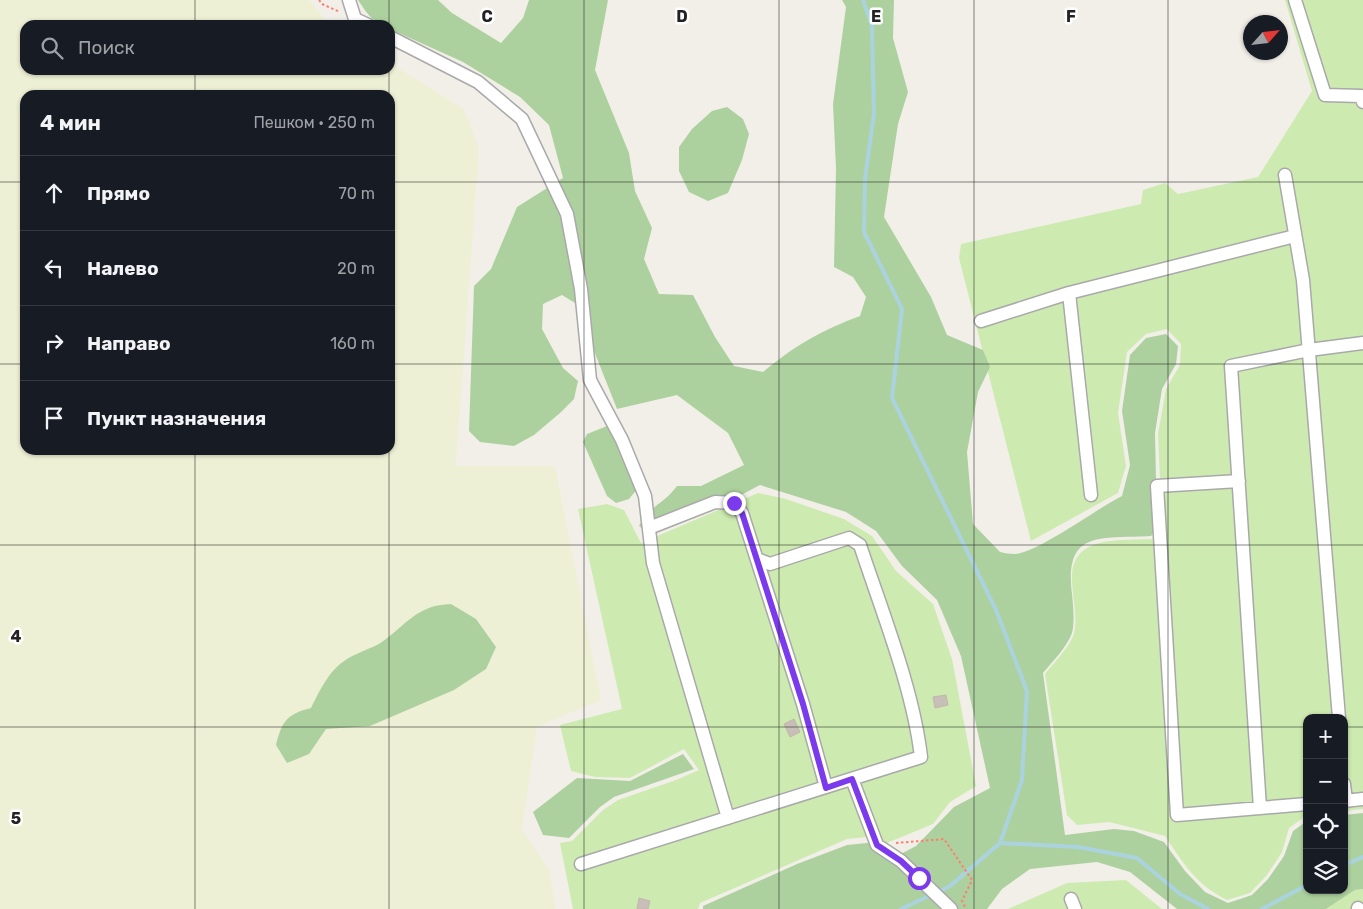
<!DOCTYPE html>
<html lang="ru">
<meta charset="utf-8">
<style>
:root{--surface:#171b24;--page:#20242c;--text:#f1f3f6;--muted:#9ea1a6;--line:#363941}
body{margin:0;font-family:Rubik,sans-serif;background:var(--page);color:var(--text)}
.controls{position:absolute;right:15px;bottom:15px;display:grid;overflow:hidden;border-radius:10px;box-shadow:0 1px 4px #0004}
.controls button{width:45px;height:45px;display:grid;place-items:center;padding:0;border:0;border-bottom:1px solid var(--line);background:var(--surface);color:var(--text);font:25px sans-serif}
.compass{position:absolute;left:1243px;top:15px;width:45px;height:45px;border-radius:50%;background:var(--surface);box-shadow:0 1px 4px #0004;rotate:63deg}
.stop{position:absolute;width:15px;height:15px;margin:-11px;border:4px solid #7c3aed;border-radius:50%;background:#fff}
.stop.end{background:#7c3aed;border-color:#fff;box-shadow:0 1px 5px #0008}
.list{margin:0;padding:0;list-style:none}
h2{display:flex;justify-content:space-between;align-items:center;height:65px;margin:0;padding:0 20px;font-size:21px}
h2 small{font-size:16px;font-weight:400;color:var(--muted)}
.list li{display:grid;grid-template-columns:32px 1fr auto;gap:15px;align-items:center;box-sizing:border-box;height:75px;padding:0 20px;border-top:1px solid var(--line)}
.list b{display:block;font-size:19px;white-space:nowrap}
.list em{font-size:16px;font-style:normal;color:var(--muted)}
.icon{flex:none;width:28px;height:28px;fill:none;stroke:currentColor;stroke-width:2;stroke-linecap:round;stroke-linejoin:round}
.map{position:relative;flex:none;width:1363px;height:909px;overflow:hidden}
.search{position:absolute;background:var(--surface);box-shadow:0 1px 4px #0004;left:20px;top:20px;width:375px;height:55px;display:flex;align-items:center;gap:12px;box-sizing:border-box;padding:0 18px;border-radius:15px;color:var(--muted);font-size:19px}
.panel{position:absolute;background:var(--surface);box-shadow:0 1px 4px #0004;left:20px;top:90px;width:375px;height:365px;border-radius:15px}
.map>svg:first-child{display:block}
.farmland{fill:#eef0d5;fill-rule:evenodd}
.grass{fill:#cdebb0}
.forest{fill:#add19e}
.lines{fill:none;stroke-linecap:round;stroke-linejoin:round}
.stream{stroke:#aad3df;stroke-width:4}
.building{fill:#c7bfb8;stroke:#c4b6ab}
.minor-casing{stroke:#a9a9a9;stroke-width:15}
.path{stroke:#fa8072;stroke-width:2;stroke-dasharray:2.5 2.5;stroke-linecap:butt}
.minor{stroke:#fff;stroke-width:12}
.route{stroke:#7c3aed;stroke-width:6}
.grid{fill:none;stroke:#222;stroke-width:1;stroke-opacity:0.55}
.grid-label{font-size:16px;text-anchor:middle;font-weight:bold;fill:#222;stroke:#fff;stroke-width:5;stroke-linejoin:round;paint-order:stroke}
</style>
<div class="map">
<svg width="1363" height="909" viewBox="0 0 1363 909">
<rect width="100%" height="100%" fill="#f2efe9"/>
<path class="farmland" d="M0 0H309L329 25H25V70H390V63L464 109 479 149 456 466H555L601 700 537 727 522 829 549 870 556 909H0ZM25 95H390V450H25Z"/>
<path class="grass" d="M1285 0H1363V809L1344 811V718H1307V815L1289 828 1282 852 1267 875 1250 893 1227 900C1195 884 1184 864 1165 836L1109 822 1077 825 1067 815 1045 674C1052 665 1072 644 1074 633 1078 615 1072 597 1072 579 1071 534 1121 541 1153 539L1165 526V505L1160 479 1158 434 1166 389 1180 365 1181 344 1167 329 1146 334 1127 352 1118 413 1126 466 1118 493 1031 541 959 258 961 244 1141 204 1143 190 1165 183 1178 194 1258 177 1312 91Z
M758 493 786 499 844 519 872 536 896 571 933 604 952 659 976 786 950 802 933 824 887 843 876 836 847 839 700 903 698 909H573L560 843 572 841 603 810 618 800 676 780 699 770 684 749 630 778 595 777 571 771 560 725 622 709 578 509 607 504 624 510 641 543Z
M1126 880 1162 909H1008L1067 883Z
M1363 889V909H1326L1355 890Z"/>
<path class="forest" d="M358 0H438L452 13 501 43 523 18 529 0H608L595 70 629 153 635 191 652 228 644 259 659 294 693 295 715 337 734 366 763 372C794 346 822 330 860 316L866 297 853 277 834 267 836 168 833 104 846 7 842 0H894L893 38 908 92 898 124 884 217 931 297 947 335 983 350 990 367 978 392 967 452 973 524 1000 552C1004 553 1010 554 1015 554 1039 552 1096 509 1122 496L1130 465 1122 411 1130 355 1146 338 1166 334 1178 346 1176 364 1162 389 1155 433 1156 479 1161 525 1151 536C1101 539 1064 529 1072 594 1073 605 1075 622 1072 633 1067 647 1052 662 1043 673L1065 835 1114 829 1134 831 1164 842 1185 871 1205 892 1228 903 1252 895 1268 879 1284 856 1293 831 1307 821V890H1344V815L1363 813V889L1355 890 1326 909H1177L1130 872 1097 862 1030 869 1002 889 987 909H703V906L797 864 847 845 877 842 893 858 916 846 954 807 990 788 961 656 937 600 902 566 876 531 846 512 760 485 709 512 651 535 639 526C648 507 665 503 677 486H701L744 465 728 433 677 395 617 409 575 303 562 295 543 304 542 329 563 368 578 381 574 399 560 413 534 435 514 446 480 442 469 431 474 286 491 269 517 207 563 178 549 125 520 97 463 62 390 29V25C373 25 367 13 358 0Z
M727 107 743 119 749 134 742 160 728 193 708 201 689 192 679 171V147L692 129 712 111Z
M607 426 614 433 638 488 629 499 616 503 607 496 583 442 587 434Z
M451 604 476 619 496 647 486 669 454 690 370 726 326 729 309 754 287 763 276 745C282 721 287 714 311 708 320 690 329 670 347 659 358 652 371 649 382 642 407 624 417 605 451 604Z
M683 754 694 769 614 797 600 807 569 838 543 835 533 812 577 778 630 781Z"/>
<g class="lines">
<path class="stream" d="M863 0 872 26 874 113 865 179 864 232 902 309 892 398 996 610 1027 691 1022 780 1000 843 950 886 938 892
M1000 843 1078 847 1137 858 1180 894 1208 909
M1344 865 1363 857
M901 909 931 895
M1262 909 1307 885"/>
</g>
<path class="building" d="M946 695 948 705 935 708 933 697Z
M794 719 800 732 790 737 784 724Z
M639 898 650 901 648 909H637Z"/>
<g class="lines">
<defs>
<path id="minor" d="M349 0 355 19 368 25
M1295 0 1325 95 1361 96 1363 102
M390 37 478 82 522 119 567 214 581 289 590 380 622 440 645 496 653 563 728 818
M1285 175 1303 280 1339 718
M1069 293 1091 495
M981 321 1069 293 1295 236
M1239 481 1157 486 1177 815 1307 804
M649 528 715 502 734 503 742 513 803 704 826 787
M852 779 877 845 901 861 951 909
M1344 784 1346 801
M1344 801 1363 799
M1260 808 1231 366 1309 350 1363 343
M581 864 921 757C913 688 882 612 860 545L849 538 770 564 757 559
M1071 899 1075 909
M1358 908V909"/>
</defs>
<use href="#minor" class="minor-casing"/>
<path class="path" d="M319 0 322 4 340 12
M896 843 944 839 972 880 962 901 966 909"/>
<use href="#minor" class="minor"/>
</g>
<g class="lines">
<path class="route" d="M734 503 742 513 803 704 826 788 852 779 877 845 901 861 919 878"/>
</g>
<path class="grid" d="M195 0V25M389 0V25M584 0V909M779 0V909M974 0V909M1168 0V909M195 70V95M389 70V95M0 182H25M390 182H1363M0 364H25M390 364H1363M195 450V909M389 450V909M0 545H1363M0 727H1307M1344 727H1363"/>
<g class="grid-label">
<text x="487" y="22">C</text>
<text x="682" y="22">D</text>
<text x="876" y="22">E</text>
<text x="1071" y="22">F</text>
<text x="16" y="642">4</text>
<text x="16" y="824">5</text>
</g>
</svg>
<div class="controls">
<button>+</button>
<button>−</button>
<button><svg class="icon" aria-label="locate" viewBox="0 0 24 24"><circle cx="12" cy="12" r="6"/><path d="M12 2v4M12 18v4M2 12h4M18 12h4"/></svg></button>
<button><svg class="icon" aria-label="layers" viewBox="0 0 24 24"><path d="M12 4l9 5-9 5-9-5zM3 14l9 5 9-5"/></svg></button>
</div>
<svg class="compass" viewBox="-18 -18 36 36"><path d="M0-13l5 13h-10z" fill="#e53935"/><path d="M0 13l5-13h-10z" fill="#9ea1a6"/></svg>
<div class="stop" style="left:919px;top:878px"></div>
<div class="stop end" style="left:734px;top:503px"></div>
<div class="search"><svg class="icon" aria-label="search" viewBox="0 0 24 24"><circle cx="10" cy="10" r="6"/><path d="M15 15l6 6"/></svg>Поиск</div>
<section class="panel">
<h2>4 мин<small>Пешком · 250 m</small></h2>
<ul class="list">
<li><svg class="icon" aria-label="ahead" viewBox="0 0 24 24"><path d="M12 20V5M6 11l6-6 6 6"/></svg><div><b>Прямо</b></div><em>70 m</em></li>
<li><svg class="icon" aria-label="left" viewBox="0 0 24 24"><path d="M17 20v-9H6M10 6l-5 5 5 5"/></svg><div><b>Налево</b></div><em>20 m</em></li>
<li><svg class="icon" aria-label="right" viewBox="0 0 24 24"><path d="M7 20v-9h11M14 6l5 5-5 5"/></svg><div><b>Направо</b></div><em>160 m</em></li>
<li><svg class="icon" aria-label="arrive" viewBox="0 0 24 24"><path d="M6 21V4h12l-3 4 3 4H6"/></svg><div><b>Пункт назначения</b></div></li>
</ul>
</section>
</div>
